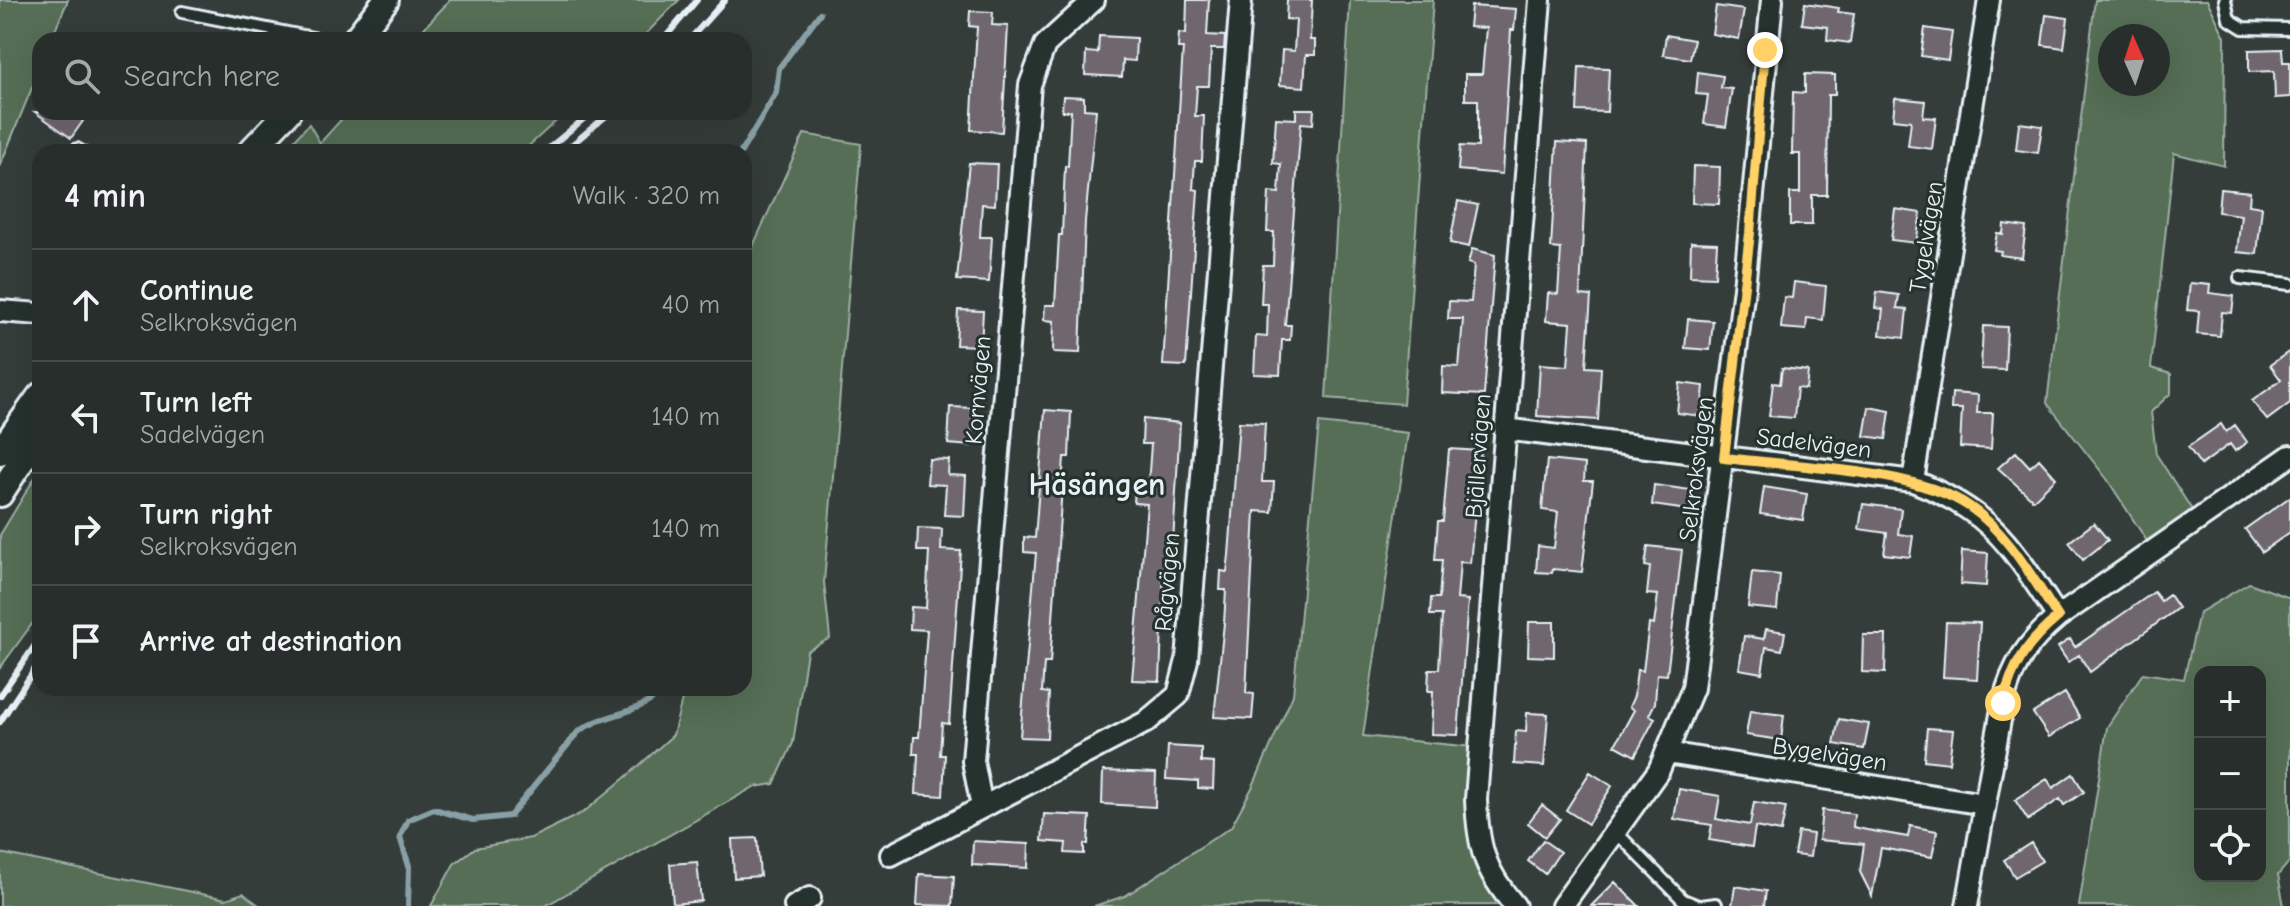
<!DOCTYPE html>
<meta charset="utf-8">
<style>
:root{--surface:#282e2c;--page:#343a38;--text:#f1f3f6;--muted:#a5a8a9;--line:#444a48}
body{margin:0;font-family:"Comic Neue",sans-serif;background:var(--page);color:var(--text)}
.controls{position:absolute;right:24px;bottom:24px;display:grid;overflow:hidden;border-radius:16px;box-shadow:0 8px 32px #0002}
.controls button{width:72px;height:72px;display:grid;place-items:center;padding:0;border:0;border-bottom:2px solid var(--line);background:var(--surface);color:var(--text);font:40px sans-serif}
.compass{position:absolute;left:2098px;top:24px;width:72px;height:72px;border-radius:50%;background:var(--surface);box-shadow:0 8px 32px #0002;rotate:357deg}
.stop{position:absolute;width:24px;height:24px;margin:-18px;border:6px solid #ffd166;border-radius:50%;background:#fff}
.stop.end{background:#ffd166;border-color:#fff;box-shadow:0 2px 8px #0008}
.list{margin:0;padding:0;list-style:none}
h2{display:flex;justify-content:space-between;align-items:center;height:104px;margin:0;padding:0 32px;font-size:34px}
h2 small{font-size:26px;font-weight:400;color:var(--muted)}
.list li{display:grid;grid-template-columns:52px 1fr auto;gap:24px;align-items:center;box-sizing:border-box;height:112px;padding:0 32px;border-top:2px solid var(--line)}
.list b{display:block;font-size:30px;white-space:nowrap}
.list p{margin:0;font-size:26px;white-space:nowrap;color:var(--muted)}
.list em{font-size:26px;font-style:normal;color:var(--muted)}
.icon{flex:none;width:44px;height:44px;fill:none;stroke:currentColor;stroke-width:2;stroke-linecap:round;stroke-linejoin:round}
.map{position:relative;flex:none;width:2290px;height:906px;overflow:hidden}
.search{position:absolute;background:var(--surface);box-shadow:0 8px 32px #0002;left:32px;top:32px;width:720px;height:88px;display:flex;align-items:center;gap:20px;box-sizing:border-box;padding:0 28px;border-radius:24px;color:var(--muted);font-size:30px}
.panel{position:absolute;background:var(--surface);box-shadow:0 8px 32px #0002;left:32px;top:144px;width:720px;height:552px;border-radius:24px}
.map>svg:first-child{display:block}
.green{fill:#546e54;stroke:#9eb0a6;stroke-width:2;fill-rule:evenodd}
.lines{fill:none;stroke-linecap:round;stroke-linejoin:round}
.stream{stroke:#89a1a6;stroke-width:6}
.building{fill:#6f666e;stroke:#e8f1f8;stroke-width:2}
.service-casing{stroke:#e8f1f8;stroke-width:16}
.minor-casing{stroke:#e8f1f8;stroke-width:26}
.tertiary-casing{stroke:#e8f1f8;stroke-width:30}
.service{stroke:#26332d;stroke-width:10}
.minor{stroke:#26332d;stroke-width:20}
.tertiary{stroke:#26332d;stroke-width:24}
.rail{stroke:#e8f1f8;stroke-width:6}
.route{stroke:#ffd166;stroke-width:10}
.labels{text-anchor:middle;dominant-baseline:central;stroke-width:6;stroke-linejoin:round;paint-order:stroke}
.street-label{font-size:24px;fill:#e8f1f8;stroke:#26332d}
.district-label{font-size:32px;font-weight:bold;fill:#e8f1f8;stroke:#26332d}
</style>
<div class="map">
<svg width="2290" height="906" viewBox="0 0 2290 906">
<rect width="100%" height="100%" fill="#353d3a"/>
<filter id="ink" filterUnits="userSpaceOnUse"><feTurbulence type="fractalNoise" baseFrequency=".0125" numOctaves="2"/><feDisplacementMap in="SourceGraphic" scale="16" xChannelSelector="R" yChannelSelector="G"/><feConvolveMatrix kernelMatrix="1 2 1 2 8 2 1 2 1" color-interpolation-filters="sRGB"/></filter>
<g filter="url(#ink)">
<path class="green" d="M0 0H68L51 40H40V68L0 166Z
M450 0H679L640 40H413Z
M1350 0H1433L1403 404 1326 398Z
M2095 0H2207L2225 37 2224 166 2174 153 2151 368 2171 374V393L2151 412 2156 454 2192 510 2147 541 2107 479 2047 403ZM2110 36H2158V84H2110Z
M348 112H566L522 152H283L309 124 320 143Z
M804 134 861 144 824 582 830 638 807 651 793 743 774 784 754 787 545 906H431L454 864 475 848 531 838 584 812 633 771 673 735 685 688H744V266Z
M1319 423 1408 433 1363 736 1472 747 1471 853 1502 905 1094 906 1125 896 1231 827 1253 786 1293 695Z
M40 469V613L0 668V535Z
M2249 583 2290 598V861L2278 875 2284 906H2079L2107 727 2143 673 2184 679 2199 613ZM2200 672H2260V876H2200Z
M0 853 226 899 243 893 260 906H0Z"/>
<g class="lines">
<path class="stream" d="M741 152 776 93 779 68 820 13
M408 906 409 866 400 837 408 820 434 809 473 820 510 816 578 732C606 711 639 717 665 688"/>
</g>
<path class="building" d="M1187 0H1209L1207 35 1225 36 1224 49H1211L1209 86H1197L1195 116H1204L1202 161H1195L1193 189 1198 190 1186 366 1163 365 1183 48H1178L1179 33 1186 34Z
M1287 0H1312L1310 40H1315V55H1306L1304 87 1280 85 1282 50 1294 51 1296 20 1286 19Z
M1805 3 1839 8 1838 12 1854 14 1850 43 1827 40 1828 27 1802 24Z
M1471 6 1516 9 1514 30H1511L1502 174 1458 170 1460 146 1478 147V100H1465V74H1482L1486 28 1469 27Z
M1716 6 1744 10 1739 39 1712 34Z
M970 11 993 12 992 25 1008 26 1002 132 971 130 977 27 969 26Z
M2046 15 2068 18 2064 48 2042 45Z
M1925 28 1952 32 1948 60 1921 56Z
M1666 35 1694 40 1690 59 1663 55Z
M1099 36 1136 38 1135 61 1123 60 1122 77 1085 75 1086 52 1098 53Z
M2282 49 2283 62H2290V97L2275 98 2274 71 2249 72V50Z
M1579 67 1609 68 1607 112 1577 111Z
M1698 72 1723 76 1721 88 1732 89 1726 127 1704 124 1708 95 1696 94Z
M1805 74 1835 75V95H1828L1827 195H1812V225H1790V193H1800V154H1792L1793 92 1805 93Z
M1063 96 1084 97V109L1096 110 1085 221 1080 353 1053 352 1054 321 1044 320 1045 305H1055L1059 235H1062L1065 166H1068L1071 111H1062Z
M1895 98 1925 101 1923 117 1936 118 1932 149 1908 146 1911 121 1893 119Z
M1296 109H1314L1313 124 1301 123 1285 325H1291L1290 340H1282L1280 375 1254 374 1256 336 1267 337 1268 304H1261L1263 265H1273L1274 232H1267L1269 192 1279 193 1281 164 1273 163 1276 118 1296 119Z
M35 112H71L83 121 71 138Z
M2019 123 2042 126 2038 153 2016 150Z
M1557 142 1587 144 1580 295 1591 296 1586 367 1601 368 1598 420 1537 416 1540 364 1568 366 1571 323 1546 321 1548 293 1558 294 1561 249 1551 248Z
M969 163 997 164 995 205 982 204 980 237H992L989 282 957 280Z
M1693 166 1720 167 1719 204 1692 203Z
M2220 189 2250 192 2249 205 2262 207 2257 254 2237 252 2241 215 2218 212Z
M1458 201 1478 205 1469 247 1450 243Z
M1895 209 1921 213 1916 243 1891 240Z
M2004 224 2026 227 2022 258 2000 255 2001 251 1994 250 1997 233 2003 234Z
M1691 242 1717 243 1715 277 1690 276Z
M1472 249 1495 255 1484 395 1442 393 1443 366 1459 367 1463 319H1448L1449 301 1471 302 1474 265 1468 263Z
M1794 282 1826 286 1823 320 1807 318 1806 330 1781 328 1784 297 1792 298Z
M2190 283 2210 285 2209 293 2234 296 2232 313 2222 312 2220 336 2197 334 2199 311 2187 310Z
M1877 292 1899 295 1897 308 1907 309 1904 338 1880 335 1883 309 1875 308Z
M958 310 983 311 981 346 956 345Z
M1688 319 1713 321 1710 350 1685 348Z
M1983 326 2007 327 2005 370 1981 369Z
M2290 351V403L2267 420 2252 401 2281 380 2270 365Z
M1782 368 1808 371 1806 389 1797 388 1794 418 1769 416 1773 383 1780 384Z
M1680 383 1704 386 1701 416 1677 413Z
M1952 393 1978 395 1977 413H1993L1991 449 1960 447 1962 409H1951Z
M950 407 973 408 971 446 948 444Z
M1869 407 1890 411 1886 439 1864 436Z
M1045 410 1071 412 1069 457H1064L1050 663H1044L1042 692 1049 693 1047 738 1020 737 1036 553 1024 552V537L1035 538Z
M1143 419 1180 423 1173 543H1165L1160 681 1132 680 1147 504 1134 503 1135 486H1148L1151 444H1142Z
M1239 422 1265 423 1262 482H1274L1272 512 1255 511 1246 693 1254 694 1252 719 1214 717 1224 623 1226 590H1220L1221 571 1227 572 1229 555Z
M2221 424 2226 432 2235 425 2247 442 2235 451 2230 444 2201 465 2188 447Z
M1449 449 1481 451 1470 563 1460 562 1457 599 1468 600 1458 735 1431 734 1433 691H1428L1429 669H1439L1442 615H1430L1431 598H1439L1442 560H1435L1438 521H1443Z
M2016 452 2030 467 2039 459 2056 478 2033 500 1998 468Z
M929 459 949 460 948 475 966 476 964 516 944 515 946 485 927 484Z
M1547 460 1585 464 1584 481H1593L1582 572 1553 569 1552 573 1536 572 1538 546 1554 548 1558 512 1542 510Z
M1654 485 1691 490 1688 510 1652 505Z
M1764 487 1807 494 1803 520 1760 514Z
M2290 497V532L2262 552 2245 529Z
M1863 504 1901 509 1898 534 1913 536 1910 557 1884 554 1887 533 1859 529Z
M2094 523 2108 540 2083 560 2069 542Z
M918 528 942 529 941 550 961 551 949 724 942 723 940 755H945L943 796 916 794 918 754H913L914 737H919L927 630 910 629 911 607 926 608 929 551H917Z
M1648 546 1682 550 1667 675 1657 674 1655 703 1649 715 1655 718 1635 756 1615 745 1634 710 1629 707 1634 696 1637 670 1643 671 1649 624 1654 625 1658 595 1647 594 1650 567 1645 566Z
M1962 551 1988 553 1986 586 1960 584Z
M1752 572 1780 575 1777 610 1748 607Z
M2154 592 2161 601 2169 595 2178 608 2090 672 2079 655 2068 662 2058 647 2070 639 2075 647Z
M1529 622H1554V657L1528 656Z
M1946 622 1980 623 1977 679 1943 677Z
M1766 629 1785 632 1782 650 1766 647 1762 673 1739 669 1744 636 1764 639Z
M1863 635H1886L1885 673 1862 672Z
M2065 693 2080 718 2049 737 2033 713Z
M1750 711 1784 715 1781 740 1746 735Z
M1527 713 1548 714 1544 766 1514 764 1516 731 1526 732Z
M1839 719 1869 724 1864 749 1834 744Z
M1927 728 1953 730 1949 763 1924 760Z
M1168 746 1201 748V762L1214 763 1213 789 1198 788V781L1166 779Z
M1103 771 1156 773 1155 807 1102 804Z
M1590 772 1612 786 1588 824 1566 810Z
M2073 774 2084 792 2064 805 2060 799 2028 820 2015 800 2047 779 2053 788Z
M1679 789 1720 796 1716 819 1750 825 1754 802 1786 807 1781 832 1755 827 1752 847 1709 840 1712 825 1674 819Z
M1542 805 1560 819 1545 837 1528 823Z
M1822 810 1854 814 1853 827 1867 830 1908 837 1910 826 1937 831 1932 857 1881 848 1872 896 1860 872 1864 844 1819 840Z
M1044 814 1090 816 1088 844H1084V854L1065 853 1066 843 1042 841Z
M1798 832 1813 834 1810 857 1794 855Z
M757 838 760 876 734 878 732 839Z
M1543 840 1560 852 1545 874 1528 861Z
M973 841 1029 844 1028 868 972 865Z
M2031 843 2042 861 2015 877 2004 860Z
M697 862 701 901 673 904 670 864Z
M919 874 954 876 952 906 917 905Z
M1615 882 1639 906H1591Z
M1735 886 1766 891 1764 906H1732Z"/>
<g class="lines">
<defs>
<path id="service" d="M2225 0 2229 19 2243 28 2290 29
M182 12 323 40
M77 149 82 152
M2240 278 2290 284
M1615 831 1683 900 1698 906
M1701 906 1716 904"/>
<path id="minor" d="M0 311 40 314
M1505 429 1913 481C1994 512 2012 548 2058 617
M1913 481 1989 0
M1667 753 1984 804
M982 807 973 761 1030 85 1045 45 1094 0
M891 855 1146 722 1178 695 1187 660 1241 0
M795 906 810 898
M1515 906C1484 870 1478 847 1476 799L1540 0
M1562 906 1659 770 1693 688 1744 288 1772 0
M1967 906 2003 703C2012 665 2028 642 2058 617L2290 456"/>
<path id="tertiary" d="M355 40 386 0
M250 152 288 112
M0 452 40 396
M0 494 40 432"/>
</defs>
<use href="#service" class="service-casing"/>
<use href="#minor" class="minor-casing"/>
<use href="#tertiary" class="tertiary-casing"/>
<use href="#service" class="service"/>
<use href="#minor" class="minor"/>
<use href="#tertiary" class="tertiary"/>
<path class="rail" d="M663 40 697 0
M689 40 725 0
M544 152 592 112
M563 152 611 112
M0 696 40 638
M0 722 40 661"/>
</g>
</g>
<g class="lines" filter="url(#ink)">
<path class="route" d="M1765 50 1750 233 1724 458C1792 466 1916 469 1970 507 2008 533 2033 579 2058 617 2028 642 2012 665 2003 703"/>
</g>
<g class="labels">
<g class="street-label">
<text transform="translate(1926 237) rotate(-81)">Tygelvägen</text>
<text transform="translate(978 390) rotate(-85)">Kornvägen</text>
<text transform="translate(1814 443) rotate(7)">Sadelvägen</text>
<text transform="translate(1478 456) rotate(-86)">Bjällervägen</text>
<text transform="translate(1696 469) rotate(-83)">Selkroksvägen</text>
<text transform="translate(1167 582) rotate(-85)">Rågvägen</text>
<text transform="translate(1830 754) rotate(9)">Bygelvägen</text>
</g>
<g class="district-label">
<text x="1097" y="484">Häsängen</text>
</g>
</g>
</svg>
<div class="controls">
<button>+</button>
<button>−</button>
<button><svg class="icon" aria-label="locate" viewBox="0 0 24 24"><circle cx="12" cy="12" r="6"/><path d="M12 2v4M12 18v4M2 12h4M18 12h4"/></svg></button>
</div>
<svg class="compass" viewBox="-18 -18 36 36"><path d="M0-13l5 13h-10z" fill="#e53935"/><path d="M0 13l5-13h-10z" fill="#a5a8a9"/></svg>
<div class="stop" style="left:2003px;top:703px"></div>
<div class="stop end" style="left:1765px;top:50px"></div>
<div class="search"><svg class="icon" aria-label="search" viewBox="0 0 24 24"><circle cx="10" cy="10" r="6"/><path d="M15 15l6 6"/></svg>Search here</div>
<section class="panel">
<h2>4 min<small>Walk · 320 m</small></h2>
<ul class="list">
<li><svg class="icon" aria-label="ahead" viewBox="0 0 24 24"><path d="M12 20V5M6 11l6-6 6 6"/></svg><div><b>Continue</b><p>Selkroksvägen</p></div><em>40 m</em></li>
<li><svg class="icon" aria-label="left" viewBox="0 0 24 24"><path d="M17 20v-9H6M10 6l-5 5 5 5"/></svg><div><b>Turn left</b><p>Sadelvägen</p></div><em>140 m</em></li>
<li><svg class="icon" aria-label="right" viewBox="0 0 24 24"><path d="M7 20v-9h11M14 6l5 5-5 5"/></svg><div><b>Turn right</b><p>Selkroksvägen</p></div><em>140 m</em></li>
<li><svg class="icon" aria-label="arrive" viewBox="0 0 24 24"><path d="M6 21V4h12l-3 4 3 4H6"/></svg><div><b>Arrive at destination</b></div></li>
</ul>
</section>
</div>
